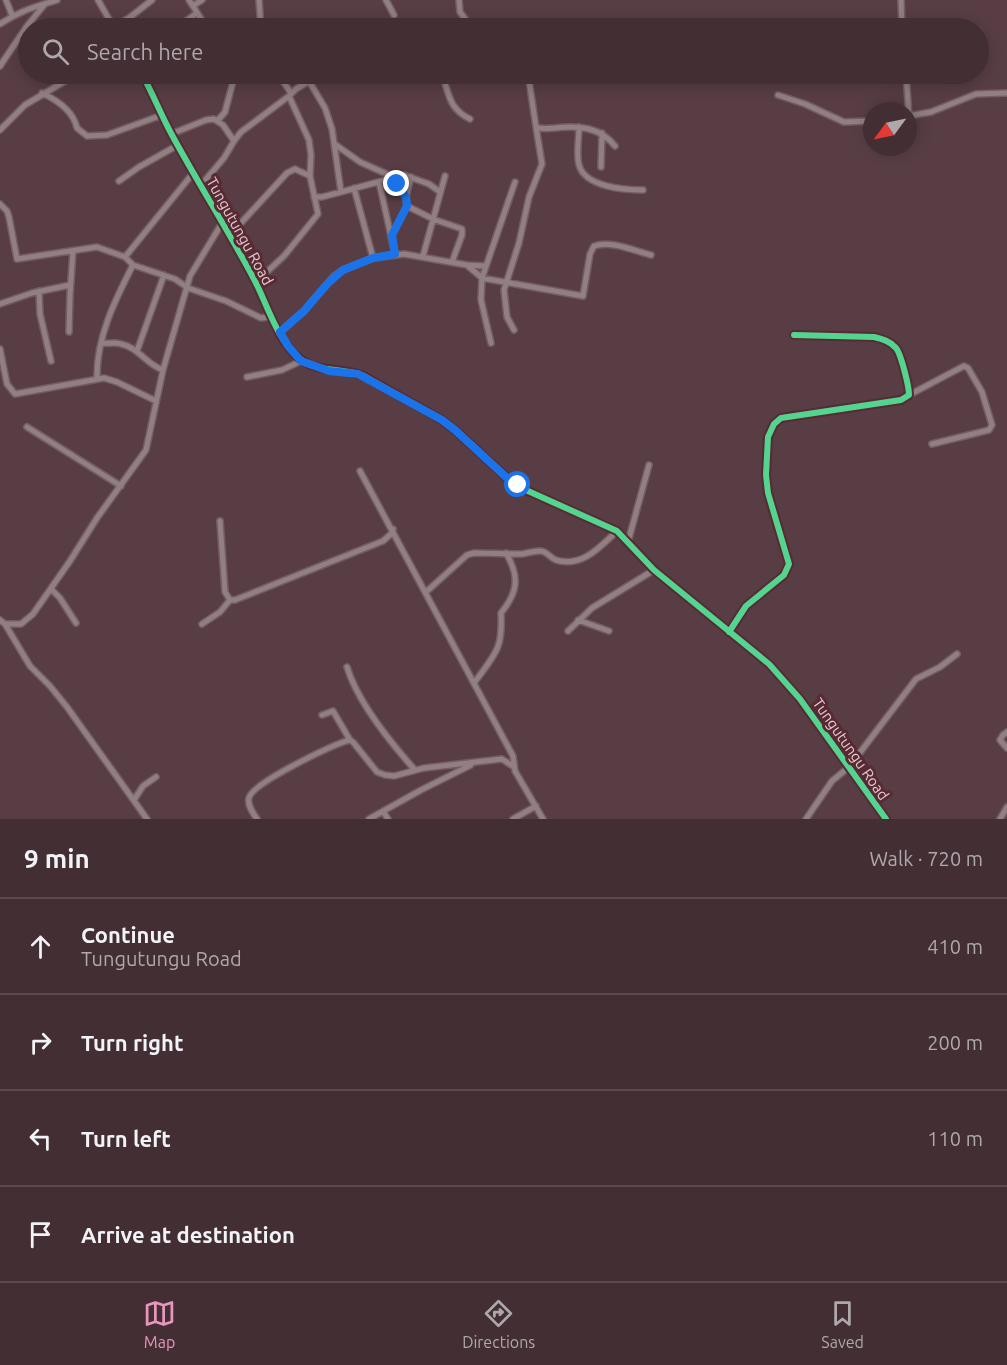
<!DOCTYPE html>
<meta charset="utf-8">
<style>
:root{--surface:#422e33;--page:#4c3a3f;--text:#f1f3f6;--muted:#aea8ac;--line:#5a4a4e;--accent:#e797bd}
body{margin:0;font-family:Ubuntu,sans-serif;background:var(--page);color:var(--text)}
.compass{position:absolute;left:863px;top:102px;width:54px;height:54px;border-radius:50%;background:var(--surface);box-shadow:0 3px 15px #0003;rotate:237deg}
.stop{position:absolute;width:18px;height:18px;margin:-14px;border:4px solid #1a73e8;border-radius:50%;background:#fff}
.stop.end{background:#1a73e8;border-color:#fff;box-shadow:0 2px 6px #0008}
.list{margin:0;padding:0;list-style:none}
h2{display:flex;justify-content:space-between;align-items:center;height:78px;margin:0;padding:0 24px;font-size:26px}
h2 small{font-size:20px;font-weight:400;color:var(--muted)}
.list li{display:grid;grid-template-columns:39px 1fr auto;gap:18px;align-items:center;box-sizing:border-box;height:96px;padding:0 24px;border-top:2px solid var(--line)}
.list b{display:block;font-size:22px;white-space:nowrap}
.list p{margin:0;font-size:20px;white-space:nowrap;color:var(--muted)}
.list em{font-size:20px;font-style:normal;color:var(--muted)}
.icon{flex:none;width:33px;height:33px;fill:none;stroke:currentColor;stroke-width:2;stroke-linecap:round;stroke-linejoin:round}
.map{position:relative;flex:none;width:1007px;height:819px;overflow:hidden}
.search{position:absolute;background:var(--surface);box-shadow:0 3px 15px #0003;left:18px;right:18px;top:18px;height:66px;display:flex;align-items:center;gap:15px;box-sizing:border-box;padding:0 21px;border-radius:33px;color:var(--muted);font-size:22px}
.sheet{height:462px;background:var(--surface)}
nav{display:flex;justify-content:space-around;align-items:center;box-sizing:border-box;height:84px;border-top:2px solid var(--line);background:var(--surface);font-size:16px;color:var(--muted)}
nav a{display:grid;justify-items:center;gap:3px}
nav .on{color:var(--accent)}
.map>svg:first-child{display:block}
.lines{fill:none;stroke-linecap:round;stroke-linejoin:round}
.minor-casing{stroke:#735d62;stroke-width:8}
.minor{stroke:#927f82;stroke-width:5}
.cycleway-casing{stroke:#572a34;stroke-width:10}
.cycleway{stroke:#53d58f;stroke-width:6}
.route{stroke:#1a73e8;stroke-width:8}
.labels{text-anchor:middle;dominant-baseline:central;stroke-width:6;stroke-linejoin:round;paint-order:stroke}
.street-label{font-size:15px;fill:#e7cacf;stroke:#572a34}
</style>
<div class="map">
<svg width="1007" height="819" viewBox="0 0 1007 819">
<rect width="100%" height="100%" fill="#583e44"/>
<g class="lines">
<defs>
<path id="minor" d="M6 0 12 15
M98 0 114 28
M189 0 207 28
M259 0 261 28
M386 0 394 15
M459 0 460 12 472 28
M901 0 902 28
M193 6 202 0
M0 24C21 10 35 7 57 0
M112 27 129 18 152 0
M176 28 197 13
M0 66 27 26 45 4
M142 74C153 94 161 115 172 135 199 185 230 233 256 283 267 305 279 343 299 358 318 374 343 367 364 376L442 420 455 430 506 477 528 491 617 531 654 570 769 664 800 699 886 819
M278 74 291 93
M442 74C449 94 449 109 470 119
M528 74 536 127C543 130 548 128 555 128 578 125 600 127 615 146
M906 74 909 116
M309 81 325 108 332 129 341 192 404 175 429 184 440 192
M42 93C57 100 73 110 77 128L87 136 107 135 162 115
M778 95 805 104 844 122 872 121
M908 116 931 112 976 94 1007 93
M218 120 225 112 235 74
M579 127C579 139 576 153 579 165 585 187 624 190 643 190
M0 130 25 105 77 74
M171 134 206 120 214 119 223 125 234 141
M336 145 360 162 389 175 406 197
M601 167 602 133
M411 177 406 197 407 206 433 219 462 229V235L452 262
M119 181 139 167 178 145
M379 182 395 254
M201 185 224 158 234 141 241 132 289 96 296 89 309 81 334 74
M354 188 373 258
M314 197H322L341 192
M0 204 7 211 9 217 17 259 97 247 125 257 194 172
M227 232 240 224 287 173 295 169 310 176
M392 235 407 206
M423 256 445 176
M125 257 133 265 175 279 188 288 226 301 261 318 272 316
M468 266 482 278 583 296 590 254 594 246C611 240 635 251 651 255
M256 282 284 256 318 214 310 176 311 155 309 140 289 96
M39 291 40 314 51 361
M0 304 32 293 70 285
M514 330 507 317 504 290 519 243 529 197 542 164 536 127
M69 332 70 295 73 251
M280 332 304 311 334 276 343 270 373 258 404 254 467 265 485 266
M102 343C108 344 115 342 121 344 138 347 147 365 163 370
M491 343 481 300 482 278 515 182
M0 349 7 384 15 394 104 378 117 382 156 401
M137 351 164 275
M247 377 282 370 301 361
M97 379C96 338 115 300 133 265
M909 395 964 366 968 368 982 392 992 425 989 430 932 444
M27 427 121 486
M360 471 513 756 515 771 543 819
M220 521 225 592 230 600H235L383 541 391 534 393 529
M628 542 649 465
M51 589 60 598 76 623
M426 592 467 555 474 553C490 553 506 554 522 554 528 553 534 551 540 551 547 551 550 558 556 560 582 568 600 547 617 531
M0 620 5 624 30 666 50 686 67 707 147 819
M578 620 609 631
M5 624H21L33 614 70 561 97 518 146 450 163 370 190 276 222 223
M202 624 220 612 230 600
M568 631 592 608 654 570
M729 632 746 606 784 575 789 564 768 493 766 475 768 437 774 424 781 418 901 400 909 395C909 386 901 354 896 348 890 341 882 339 874 337L794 335
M347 667C358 703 390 742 415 770
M474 683C495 654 503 650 501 613 518 592 520 577 506 553
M322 715 333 711 350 740
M1007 732 1003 735 1000 740 1007 748
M134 800 143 786 156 777
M383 811 388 819
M257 819C253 813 247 805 249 798 252 783 329 747 346 741L350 740 353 742 377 772 385 775 394 776 424 768 502 759 514 767
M369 819 421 790 471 765
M513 819 536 806
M806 819 832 781 849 767 916 679 940 667 957 654
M1000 819 1007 807"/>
</defs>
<use href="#minor" class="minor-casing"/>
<use href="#minor" class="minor"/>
<defs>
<path id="cycleway" d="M142 74C153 94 161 115 172 135 199 185 230 233 256 283 267 305 279 343 299 358 318 374 343 367 364 376L442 420 455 430 506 477 528 491 617 531 654 570 769 664 800 699 886 819
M729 632 746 606 784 575 789 564 768 493 766 475 768 437 774 424 781 418 901 400 909 395C909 386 901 354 896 348 890 341 882 339 874 337L794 335"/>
</defs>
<use href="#cycleway" class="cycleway-casing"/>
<use href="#cycleway" class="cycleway"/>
</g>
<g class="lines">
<path class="route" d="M397 184 406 197 407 206 392 235 395 254 373 258 343 270 328 283 304 311 280 332 288 346 301 361 329 371 358 374 442 420 455 430 506 477 518 485"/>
</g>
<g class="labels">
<g class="street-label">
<text transform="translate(240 231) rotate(61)">Tungutungu Road</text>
<text transform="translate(851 749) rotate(55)">Tungutungu Road</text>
</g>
</g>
</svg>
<svg class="compass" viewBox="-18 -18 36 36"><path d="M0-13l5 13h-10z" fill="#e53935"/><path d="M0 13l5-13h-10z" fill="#aea8ac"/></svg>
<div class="stop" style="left:518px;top:485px"></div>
<div class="stop end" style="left:397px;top:184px"></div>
<div class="search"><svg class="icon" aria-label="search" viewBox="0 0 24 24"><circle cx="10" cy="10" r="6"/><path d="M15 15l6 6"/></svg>Search here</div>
</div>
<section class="sheet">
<h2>9 min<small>Walk · 720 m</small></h2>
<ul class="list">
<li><svg class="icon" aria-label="ahead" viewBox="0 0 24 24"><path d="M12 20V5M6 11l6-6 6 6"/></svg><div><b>Continue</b><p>Tungutungu Road</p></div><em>410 m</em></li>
<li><svg class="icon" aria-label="right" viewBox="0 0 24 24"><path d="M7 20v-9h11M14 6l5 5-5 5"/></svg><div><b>Turn right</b></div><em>200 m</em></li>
<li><svg class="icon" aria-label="left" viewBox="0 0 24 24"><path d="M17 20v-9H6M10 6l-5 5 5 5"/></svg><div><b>Turn left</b></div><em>110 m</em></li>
<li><svg class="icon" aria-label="arrive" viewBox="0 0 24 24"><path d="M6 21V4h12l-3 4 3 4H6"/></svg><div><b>Arrive at destination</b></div></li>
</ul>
</section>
<nav>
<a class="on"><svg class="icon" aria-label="map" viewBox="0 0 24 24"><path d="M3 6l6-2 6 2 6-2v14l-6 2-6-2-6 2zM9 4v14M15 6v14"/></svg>Map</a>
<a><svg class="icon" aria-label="directions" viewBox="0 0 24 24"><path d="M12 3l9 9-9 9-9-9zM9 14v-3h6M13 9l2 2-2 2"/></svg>Directions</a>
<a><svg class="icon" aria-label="saved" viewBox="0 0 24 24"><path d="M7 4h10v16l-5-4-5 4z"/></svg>Saved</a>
</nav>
